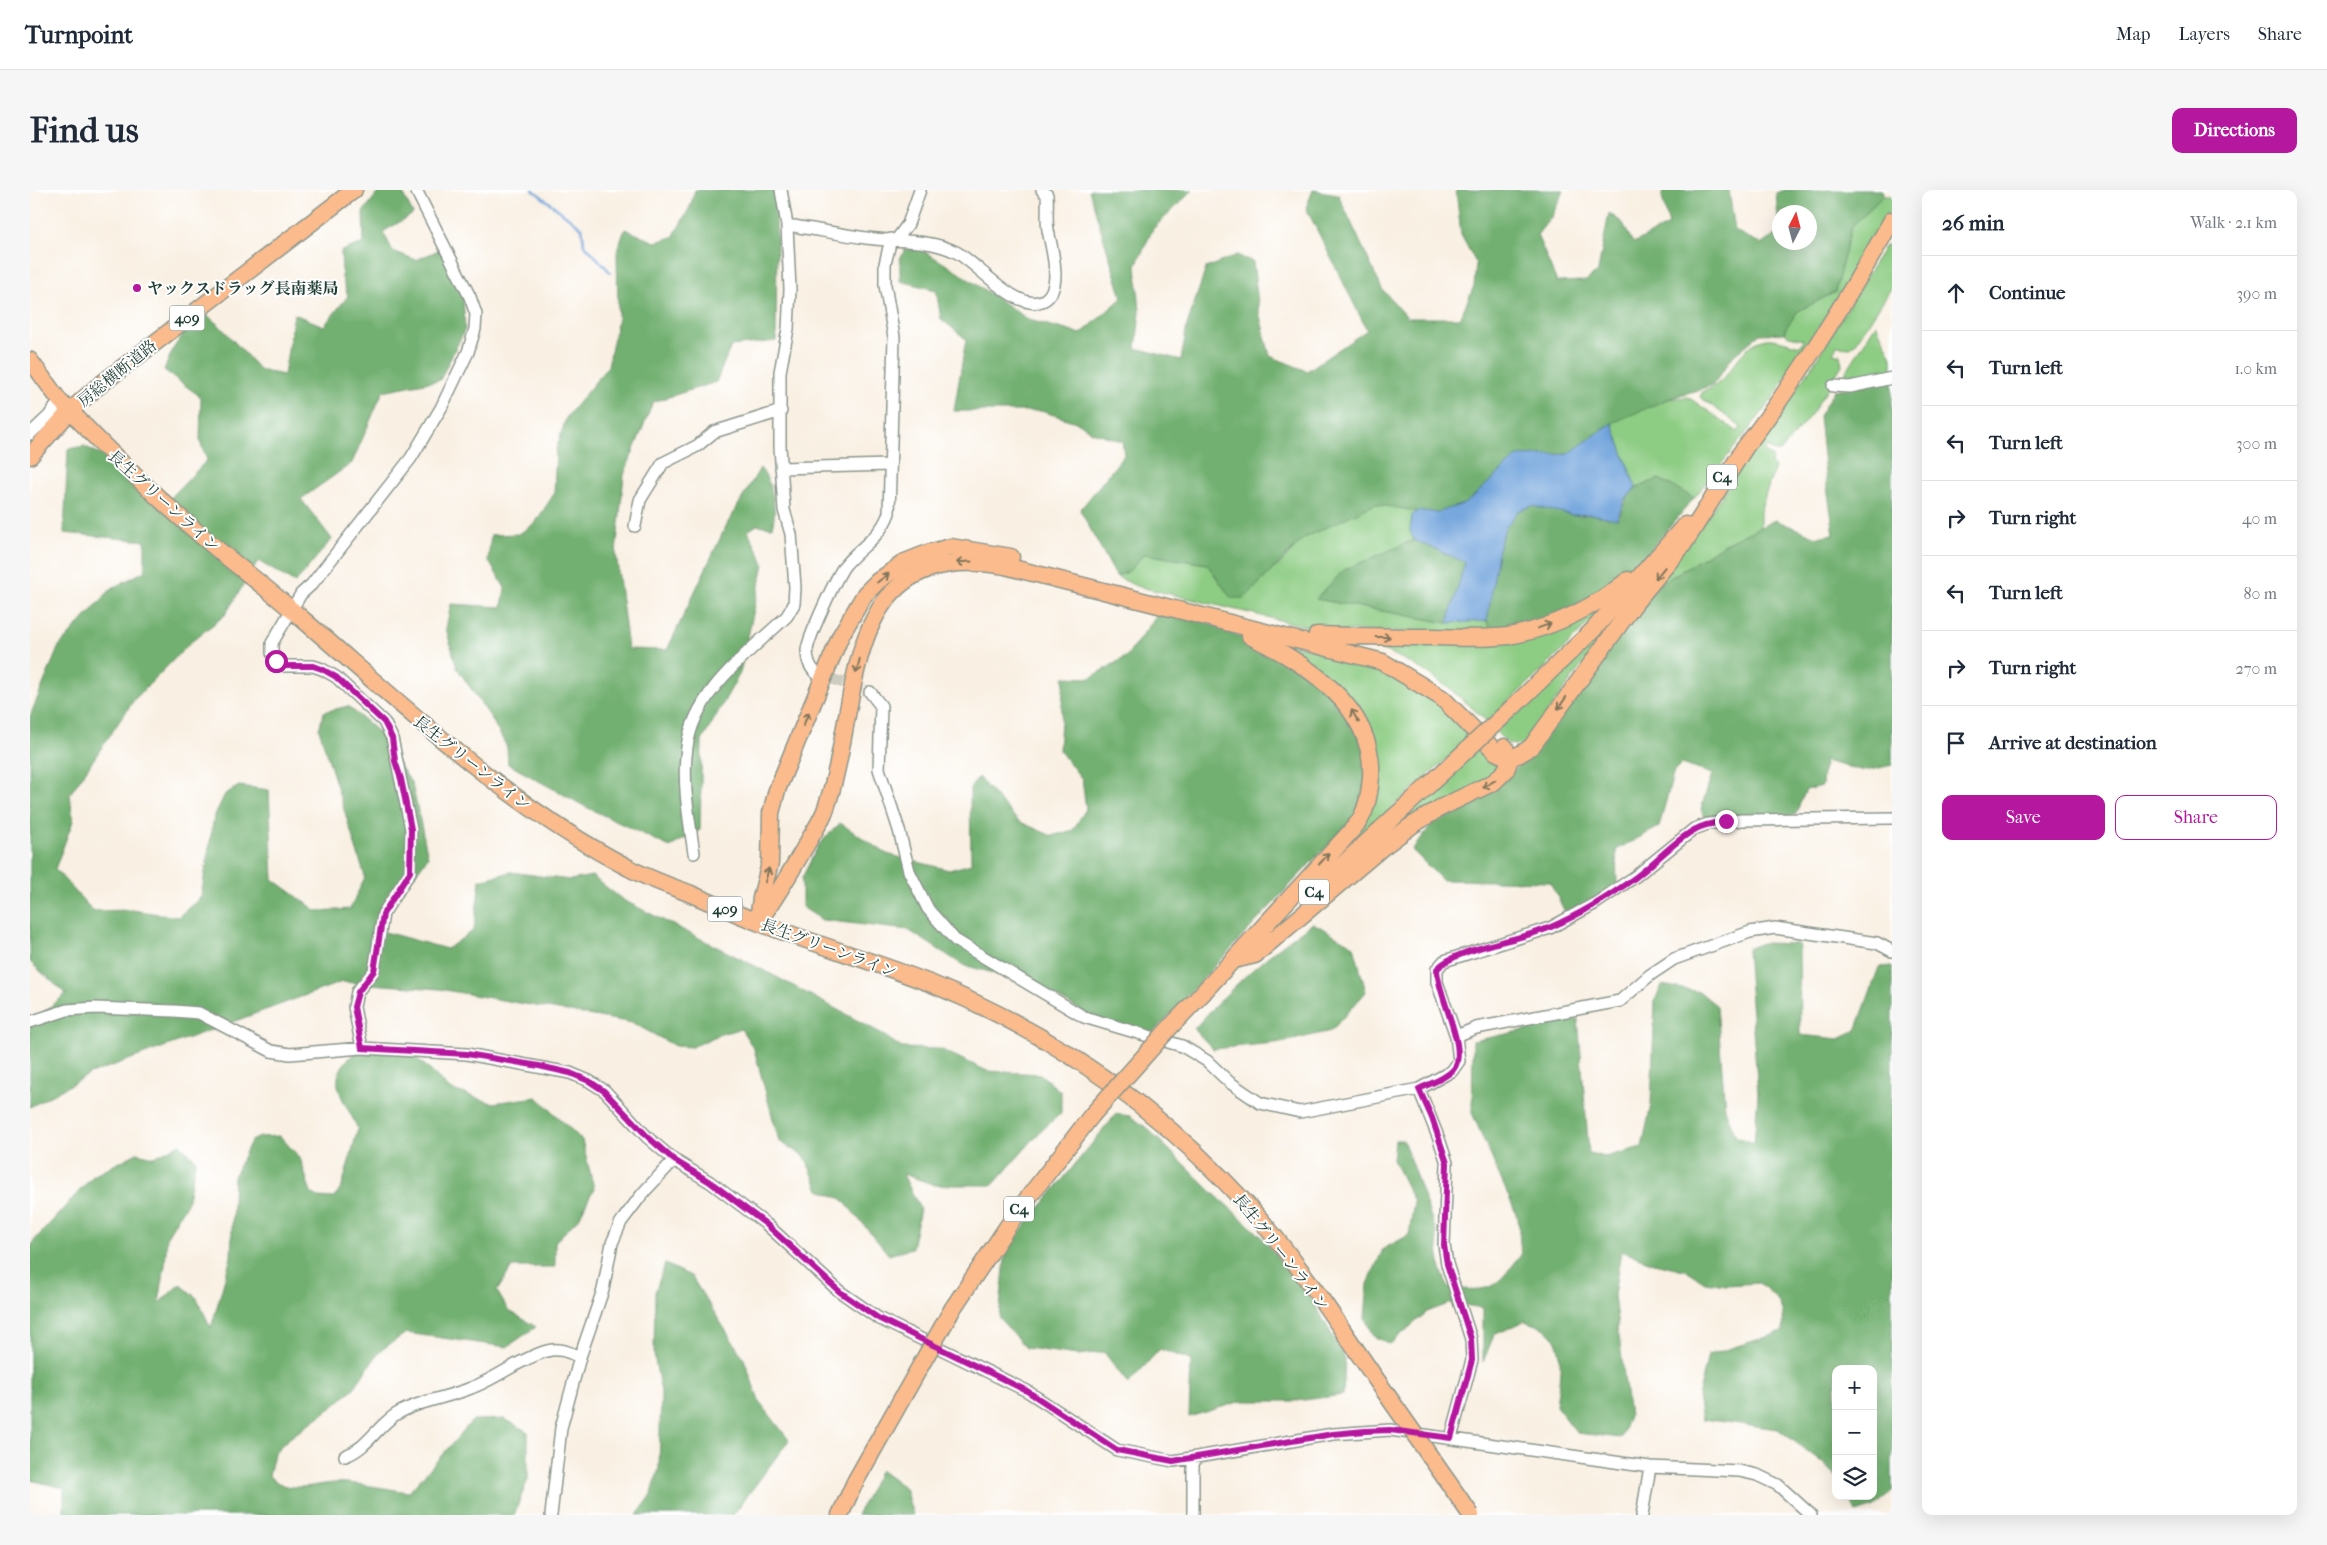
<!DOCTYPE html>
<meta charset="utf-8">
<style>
:root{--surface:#fff;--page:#f6f6f7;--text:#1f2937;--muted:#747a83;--line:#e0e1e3;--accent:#b5179e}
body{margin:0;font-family:"IM FELL French Canon","Noto Serif JP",serif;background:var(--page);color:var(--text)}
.controls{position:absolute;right:15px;bottom:15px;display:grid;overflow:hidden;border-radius:10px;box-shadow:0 5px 20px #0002}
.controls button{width:45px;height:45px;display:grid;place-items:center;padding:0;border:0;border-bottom:1px solid var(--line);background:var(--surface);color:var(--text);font:25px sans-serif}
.compass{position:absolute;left:1742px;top:15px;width:45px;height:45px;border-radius:50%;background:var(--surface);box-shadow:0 5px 20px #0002;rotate:6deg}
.stop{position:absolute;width:15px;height:15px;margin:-11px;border:4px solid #b5179e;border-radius:50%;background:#fff}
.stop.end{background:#b5179e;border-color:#fff;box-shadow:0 1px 5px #0008}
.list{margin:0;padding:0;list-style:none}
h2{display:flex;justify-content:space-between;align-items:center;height:65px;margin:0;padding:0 20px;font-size:21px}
h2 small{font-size:16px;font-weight:400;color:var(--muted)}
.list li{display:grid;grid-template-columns:32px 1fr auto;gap:15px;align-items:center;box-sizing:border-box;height:75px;padding:0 20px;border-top:1px solid var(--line)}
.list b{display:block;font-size:19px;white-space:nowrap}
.list em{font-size:16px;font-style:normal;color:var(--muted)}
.actions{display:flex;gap:10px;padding:15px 20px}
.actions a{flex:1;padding:11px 0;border:1px solid var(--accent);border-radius:10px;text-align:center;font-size:18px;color:var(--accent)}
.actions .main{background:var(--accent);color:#fff}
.icon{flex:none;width:28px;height:28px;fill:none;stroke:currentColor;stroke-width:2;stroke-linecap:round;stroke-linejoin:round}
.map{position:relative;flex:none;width:1862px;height:1325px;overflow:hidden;border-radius:10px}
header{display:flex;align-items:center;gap:30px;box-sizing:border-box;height:70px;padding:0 25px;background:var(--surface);border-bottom:1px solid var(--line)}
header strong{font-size:24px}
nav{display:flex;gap:28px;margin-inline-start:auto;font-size:18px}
.intro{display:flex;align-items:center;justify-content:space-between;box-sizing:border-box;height:120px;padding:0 30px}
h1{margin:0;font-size:35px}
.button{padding:12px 22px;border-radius:10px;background:var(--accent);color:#fff;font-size:18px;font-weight:700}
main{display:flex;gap:30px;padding:0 30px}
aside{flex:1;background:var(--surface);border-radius:10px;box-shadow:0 5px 20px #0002}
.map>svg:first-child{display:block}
.green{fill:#8dcc83;stroke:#56845c}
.forest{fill:#72b071;stroke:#487652}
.water{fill:#6ea2db;stroke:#467088}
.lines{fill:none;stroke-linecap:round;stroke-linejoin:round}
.stream{stroke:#6ea2db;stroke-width:2.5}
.minor-tunnel{stroke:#cdccc0;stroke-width:11;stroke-dasharray:11 5.5;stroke-linecap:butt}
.minor-casing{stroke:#8c968c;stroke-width:14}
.major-casing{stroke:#8c968c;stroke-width:18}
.highway-casing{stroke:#8c968c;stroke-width:19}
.minor{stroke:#fff;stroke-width:11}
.major{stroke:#fbbb8c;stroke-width:15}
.highway{stroke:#fbbb8c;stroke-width:16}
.highway-bridge-casing{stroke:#8c968c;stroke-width:19;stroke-linecap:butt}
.highway-bridge{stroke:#fbbb8c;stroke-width:16}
.oneway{stroke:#82765c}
.route{stroke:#b5179e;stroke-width:6}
.poi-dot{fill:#b5179e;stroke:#fff;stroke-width:2}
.labels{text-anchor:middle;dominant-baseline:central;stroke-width:4;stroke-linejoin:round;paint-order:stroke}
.shield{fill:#fff;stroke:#627771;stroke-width:1}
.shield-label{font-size:15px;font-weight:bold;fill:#1f3d34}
.poi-label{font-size:16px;font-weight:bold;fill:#1f3d34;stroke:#fff;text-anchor:start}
.street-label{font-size:16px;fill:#1f3d34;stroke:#fff}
</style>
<header>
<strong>Turnpoint</strong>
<nav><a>Map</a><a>Layers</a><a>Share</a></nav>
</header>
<div class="intro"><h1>Find us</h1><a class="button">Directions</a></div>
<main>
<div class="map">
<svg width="1862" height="1325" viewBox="0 0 1862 1325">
<rect width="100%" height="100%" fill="#fff"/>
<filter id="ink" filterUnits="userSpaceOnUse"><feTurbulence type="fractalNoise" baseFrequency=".02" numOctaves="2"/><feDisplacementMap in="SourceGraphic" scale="10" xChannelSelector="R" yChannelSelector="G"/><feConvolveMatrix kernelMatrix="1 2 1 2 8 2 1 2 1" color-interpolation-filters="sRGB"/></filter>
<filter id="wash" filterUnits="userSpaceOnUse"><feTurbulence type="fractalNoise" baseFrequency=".0096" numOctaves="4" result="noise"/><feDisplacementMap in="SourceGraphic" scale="20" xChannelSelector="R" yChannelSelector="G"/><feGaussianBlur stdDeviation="1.12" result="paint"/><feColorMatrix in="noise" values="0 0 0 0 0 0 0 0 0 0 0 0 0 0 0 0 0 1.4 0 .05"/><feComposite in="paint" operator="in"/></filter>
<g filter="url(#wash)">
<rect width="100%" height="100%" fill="#f9f0e3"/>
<path class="green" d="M1853 6H1862V17L1814 100 1736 218 1664 308 1629 289 1606 298 1582 232 1638 209 1658 207 1708 242 1711 237 1670 207 1673 201C1703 194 1704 155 1737 149 1746 148 1761 154 1771 156L1774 149 1759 146 1755 143V139L1768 121 1805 102 1821 37Z
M1856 54 1862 67V97L1825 154 1820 157 1807 156 1803 163 1810 165 1812 175 1783 222 1750 262H1746L1737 257 1734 261 1742 267 1741 274 1745 277 1730 321V337L1695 354 1622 399 1679 324 1781 178Z
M1846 134 1862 167V185L1850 189 1809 193Z
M1345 313 1393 320 1388 321 1380 341 1384 350 1314 380 1286 409 1418 433 1457 431 1461 442 1295 441 1106 396 1086 386 1098 382 1114 364 1177 374 1201 408 1249 375 1274 348Z
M1589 402 1522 471 1457 532C1420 496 1383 468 1332 453L1432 452Z
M1598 412 1493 556 1478 554 1466 542Z
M1231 447 1345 475 1385 495 1444 545 1297 675Z
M1453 554 1467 571 1466 579 1461 587 1270 718Z"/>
<path class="forest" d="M350 0H371L383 24 353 42 363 61 386 70 411 59 433 105 435 139 410 190 353 201 322 273 271 309 302 349 265 393 228 371 195 425 161 452 104 510 40 604 43 631 25 679 63 721 102 720 148 727 171 707 184 627 195 604 209 596 239 600 243 689 287 721 320 719 335 687 289 539 294 522 318 516 347 541 382 594 398 667 344 739 417 759 444 740 450 690 481 682 540 690 562 686 593 710 739 783 849 842 872 858 910 859 957 881 1010 884 1031 902V923L1009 943 963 995H905L873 984 890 1019 882 1058 859 1065 812 1009 789 1000 775 967 749 951 724 859 711 839 693 843 662 857 645 856 603 833 409 799 312 792 60 884 0 917V833L36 804 0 772V526L29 456 82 398 115 381V351L34 343 38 259 54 256 74 266 131 318 177 270 170 251 171 207 134 180 143 159 159 135 178 126 191 137 230 180 254 185 264 124 294 136 318 106 312 88 311 61 334 53 333 22Z
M665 0H745L747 53 746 151 701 156 686 192 623 212 594 285 586 363 598 459 637 460 696 336 730 278C742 292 748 318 742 337L727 335 718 341 734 374 710 483 672 551 670 640 640 657 556 617 478 574 477 557 461 528 427 478 416 438 421 414 472 417 475 398 458 370 461 345 489 344 505 333 524 304 526 260 536 228 578 176 588 128 587 62 595 39 625 52 643 47 660 17Z
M1059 0H1163L1123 39 1106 75 1110 122 1106 158 1151 170 1157 135 1176 78 1207 65 1223 72 1229 122 1240 166 1277 181 1337 140 1276 18 1283 0 1308 4 1352 99 1378 128H1430L1444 96 1446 73 1431 45 1426 0H1534L1522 26 1507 45 1527 92 1556 91 1568 81 1579 23 1593 33 1603 53 1639 35 1632 7 1633 0H1699L1705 41 1732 54 1749 42 1750 52H1780V22H1750L1749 42 1746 3 1755 0H1853V6L1821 37 1805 102 1768 121 1755 139V143L1730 144 1703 166 1683 195 1638 209 1582 233 1538 264 1488 266 1436 313 1409 322 1396 323 1345 314 1274 348 1215 408H1201L1177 374 1114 364 1098 382 1086 386 1050 320 1094 265 1092 251 1062 242 1049 233 1011 221H924L936 149 911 129 906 100 870 91V67L880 53 922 78 999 130 1051 144 1092 108Z
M1862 191V575L1835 581 1794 571 1792 596 1776 600 1765 625 1676 631 1671 619 1682 584 1651 574 1644 581 1629 637 1586 660 1587 695 1537 726 1520 692 1412 690 1382 660 1410 624 1482 582 1503 561 1622 399 1695 354 1745 330 1787 347 1804 344 1794 276 1789 226 1804 200Z
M1629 289 1664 308 1613 369 1571 402 1507 434 1461 442 1457 431 1469 356 1475 338 1488 321 1502 316 1550 326 1561 324 1578 328 1590 325C1598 300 1605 298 1629 289Z
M1384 350 1435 372 1418 433 1286 409 1314 380Z
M1130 421 1176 432 1213 448 1279 487 1323 530 1338 576 1327 623 1122 844 1060 826 1002 793 933 775 878 740 792 730 772 717V688L789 654 810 633 857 664 919 680 941 674 940 599 948 587 988 631 1022 646 1043 640 1056 619 1052 589 1029 560 1034 487 1060 488 1097 466Z
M1283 733 1324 756 1336 802 1301 841 1254 852 1183 859 1164 839C1200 798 1238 763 1283 733Z
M1732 753 1769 754 1770 845 1809 849 1826 841 1849 777 1862 776V1302L1842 1318 1826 1323 1819 1306H1843V1179H1806V1287L1793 1273 1748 1239 1672 1229 1668 1207 1678 1165 1753 1142C1755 1116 1749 1109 1729 1093L1696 1095 1675 1092 1658 1081 1624 1073 1591 1061 1584 1105 1599 1226 1591 1248 1547 1243 1526 1216C1528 1194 1538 1155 1517 1140 1511 1136 1502 1134 1495 1131L1464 1145 1453 1172V1118L1421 1113 1397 1122 1360 1154 1343 1146 1335 1128 1338 1094 1353 1059 1379 1045 1384 1012 1363 970 1365 950H1373L1406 1041 1411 1080 1419 1098C1464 1102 1464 1099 1491 1065L1488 1028 1442 923 1443 851 1548 829 1559 963 1575 967 1612 957 1621 915 1625 810 1632 795 1670 802 1687 816 1695 919 1706 947 1724 953 1728 904 1717 759Z
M361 854 387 868 420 899 462 913 507 907 552 950 564 998 549 1028 525 1052V1077H482L467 1101 478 1120 506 1137 477 1157 376 1143 350 1161 324 1198 305 1215 257 1250 244 1263 239 1286C261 1308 291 1290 317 1293 338 1295 358 1299 379 1302L443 1230 475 1229 498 1242V1289L484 1325H34V1298L0 1290V1061L3 1052 63 986 107 963 124 967 150 954 166 970 157 1013 137 1046 135 1075 129 1113 150 1094 167 1108 181 1138 201 1067 204 986 221 951 229 947 250 946 270 968 281 1003 288 1007 304 1008 312 996 328 939C309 899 292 889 332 856Z
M1086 924 1100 926 1117 938 1182 1002 1229 1044 1285 1114 1315 1169 1313 1205 1266 1211H1212L1159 1227 1161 1170 1130 1159 1098 1194 1074 1162 1048 1165 996 1158 969 1128 976 1059Z
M635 1074 661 1086 714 1169 729 1211 759 1250 703 1325H607L621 1306 629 1278 631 1202 624 1165 625 1102Z
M850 1280 875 1298 883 1325H827Z"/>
<path class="water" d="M1582 233 1606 298 1595 309 1587 329 1561 324 1542 325 1502 316 1488 321 1475 338 1469 356 1457 431 1418 433 1435 372 1384 350 1380 341 1382 325 1388 321 1409 322 1436 313 1488 266 1538 264Z"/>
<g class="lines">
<path class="stream" d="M503 0 552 38 554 54 580 82"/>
</g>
</g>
<g filter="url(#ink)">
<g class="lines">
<path class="minor-tunnel" d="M787 484 840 502"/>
<defs>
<path id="minor" d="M757 35C783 39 809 44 836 48 866 52 898 48 926 62 947 73 987 122 1012 111 1035 101 1021 57 1018 40 1016 29 1018 17 1017 5L1012 0
M867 49 878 34 890 0
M1803 196 1820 197 1862 188
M0 244 19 226 30 211
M751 278 860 275
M605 336 610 310 633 273 667 256 684 242 751 221
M786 483C779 477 777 469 777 460 779 446 806 387 815 375 832 355 850 348 859 323L864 147 855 95V74L861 49
M840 502 851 516 849 579 869 640 879 681 898 719 925 750 1054 827 1152 856 1177 871 1199 892 1230 913 1270 922 1389 899 1422 881 1429 871 1426 846 1407 792V779L1414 771 1520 738 1566 713 1606 686 1664 639 1678 634 1712 630 1862 628
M664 663C659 629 652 591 657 557 664 501 720 462 757 426L764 414 765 397 761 344 754 320 750 256V182L758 139 760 99 757 35 751 0
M0 832 37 820 65 818 144 821 169 823 241 861 260 864 332 858 437 864 540 883 559 891 575 901 617 947 644 970 680 992 736 1034 809 1101 848 1128 997 1201 1087 1260 1143 1271 1303 1244 1360 1240 1620 1277 1709 1281 1727 1285 1748 1295 1781 1325
M1426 846 1446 838 1590 811 1620 785 1644 769 1720 742 1745 738 1847 753 1862 761
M332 858 324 817 327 802 344 781 353 724 380 682 381 639 362 548 354 532 306 487 292 479 283 476H255L247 471 242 463V453L262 419 271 404 282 394 381 268 411 218 438 162 445 139 446 124 440 107 386 0
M1389 899 1409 949 1417 973 1414 1055 1417 1074 1441 1149 1442 1170 1421 1248
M315 1266C336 1259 347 1237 365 1225 387 1211 417 1208 441 1198 468 1188 489 1169 517 1161 529 1157 540 1163 550 1167
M521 1325 531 1238 550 1167 573 1100 582 1053 591 1032 613 1003 644 970
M1163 1325V1268
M1612 1325 1620 1277"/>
<path id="major" d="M0 170 30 211 40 221"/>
<path id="highway" d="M40 221C86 269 134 315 186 358 211 379 238 399 263 421 371 513 472 612 599 678 619 689 640 696 661 704 684 714 707 724 730 733 787 755 846 772 902 794 1025 844 1131 920 1220 1018 1268 1071 1307 1133 1348 1192
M1710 264C1767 190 1816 112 1862 30
M0 266 40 221 66 198 324 0
M1287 445C1326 446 1366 447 1405 447 1429 448 1454 449 1478 446 1521 439 1565 417 1598 390
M1484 516 1563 440 1655 335
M1284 701 1400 594
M728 730 731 708 740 673 741 623 747 600 811 445 835 404 848 391 875 372 898 363 921 357 981 367
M728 732C747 707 762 679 778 652 784 641 792 630 796 618 833 511 807 348 975 376L1353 472 1412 508 1466 562C1481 571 1489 566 1502 556L1605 413 1653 355 1716 256
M1208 769 1225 765 1354 656 1381 636 1410 618 1464 592 1476 580 1479 572 1475 557
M1167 809 1314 649C1320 642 1327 635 1331 628 1337 617 1340 600 1341 587 1345 517 1276 473 1220 446
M1143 834 1174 802
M923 1118 988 1021 1062 925
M810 1325 825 1292"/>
</defs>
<use href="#minor" class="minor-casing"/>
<use href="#major" class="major-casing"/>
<use href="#highway" class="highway-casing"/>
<use href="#minor" class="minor"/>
<use href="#major" class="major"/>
<use href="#highway" class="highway"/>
<defs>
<path id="highway-bridge" d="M1400 594 1484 516
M1062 925 1143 834
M1348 1192 1441 1325
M825 1292 923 1118"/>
</defs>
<use href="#highway-bridge" class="highway-bridge-casing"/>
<use href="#highway-bridge" class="highway-bridge"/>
</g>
<defs><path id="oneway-shaft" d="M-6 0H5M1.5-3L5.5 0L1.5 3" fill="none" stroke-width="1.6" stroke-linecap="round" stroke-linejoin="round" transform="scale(1.25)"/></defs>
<g class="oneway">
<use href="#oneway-shaft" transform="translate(934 372) rotate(177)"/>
<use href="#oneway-shaft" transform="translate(1630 383) rotate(129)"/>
<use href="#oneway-shaft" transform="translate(853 388) rotate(-37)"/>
<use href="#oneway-shaft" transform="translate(1514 436) rotate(-20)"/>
<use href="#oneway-shaft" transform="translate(1353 447)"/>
<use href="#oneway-shaft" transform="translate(828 476) rotate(104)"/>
<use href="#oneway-shaft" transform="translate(1532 513) rotate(125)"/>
<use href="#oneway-shaft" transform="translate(1325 526) rotate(-122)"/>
<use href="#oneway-shaft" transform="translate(776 529) rotate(-67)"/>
<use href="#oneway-shaft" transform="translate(1459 594) rotate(149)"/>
<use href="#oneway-shaft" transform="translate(1294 669) rotate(-47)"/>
<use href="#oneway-shaft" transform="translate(737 685) rotate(-75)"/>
</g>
</g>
<g class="lines" filter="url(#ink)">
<path class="route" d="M246 471 255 476H283L292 479 306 487 354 532 362 548 365 571 371 589 381 639 380 682 353 724 344 781 328 802 324 817 332 858 437 864 509 876 540 883 559 891 574 901 618 947 644 970 680 992 736 1034 810 1102 848 1128 997 1201 1087 1260 1143 1271 1303 1244 1335 1241 1360 1240 1421 1248 1442 1170 1441 1149 1417 1074 1414 1055 1417 973 1402 928 1389 899C1399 894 1415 889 1423 880 1440 861 1407 805 1407 779 1425 758 1492 750 1521 737 1551 724 1580 706 1606 687 1625 673 1646 649 1666 639 1675 634 1685 633 1696 631"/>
</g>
<circle class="poi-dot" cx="107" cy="98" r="5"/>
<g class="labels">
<g class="shield">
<rect x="139.5" y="115.5" width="35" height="25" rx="4"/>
<rect x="1677" y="274.5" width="30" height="25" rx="4"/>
<rect x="1269" y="689.5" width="30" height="25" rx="4"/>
<rect x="677.5" y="706.5" width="35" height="25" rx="4"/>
<rect x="974" y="1006.5" width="30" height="25" rx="4"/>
</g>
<g class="shield-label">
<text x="157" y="128">409</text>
<text x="1692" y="287">C4</text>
<text x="1284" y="702">C4</text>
<text x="695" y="719">409</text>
<text x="989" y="1019">C4</text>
</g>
<g class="poi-label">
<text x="117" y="98">ヤックスドラッグ長南薬局</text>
</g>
<g class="street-label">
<text transform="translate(87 183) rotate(-39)">房総横断道路</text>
<text transform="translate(134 311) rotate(42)">長生グリーンライン</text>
<text transform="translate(442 573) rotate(38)">長生グリーンライン</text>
<text transform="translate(799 758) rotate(20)">長生グリーンライン</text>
<text transform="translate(1251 1062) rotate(52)">長生グリーンライン</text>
</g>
</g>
</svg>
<div class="controls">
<button>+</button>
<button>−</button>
<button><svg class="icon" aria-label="layers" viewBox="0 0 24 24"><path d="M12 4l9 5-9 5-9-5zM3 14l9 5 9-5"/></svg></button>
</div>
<svg class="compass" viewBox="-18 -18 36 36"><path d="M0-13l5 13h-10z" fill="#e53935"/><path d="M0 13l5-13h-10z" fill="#747a83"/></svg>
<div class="stop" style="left:246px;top:471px"></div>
<div class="stop end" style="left:1696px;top:631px"></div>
</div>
<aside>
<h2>26 min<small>Walk · 2.1 km</small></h2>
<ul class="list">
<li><svg class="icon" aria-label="ahead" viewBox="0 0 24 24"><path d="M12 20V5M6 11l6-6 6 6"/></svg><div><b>Continue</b></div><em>390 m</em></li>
<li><svg class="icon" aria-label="left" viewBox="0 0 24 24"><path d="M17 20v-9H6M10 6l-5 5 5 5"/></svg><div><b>Turn left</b></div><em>1.0 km</em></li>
<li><svg class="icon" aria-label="left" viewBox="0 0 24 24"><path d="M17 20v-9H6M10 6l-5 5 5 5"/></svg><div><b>Turn left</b></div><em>300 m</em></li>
<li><svg class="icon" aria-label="right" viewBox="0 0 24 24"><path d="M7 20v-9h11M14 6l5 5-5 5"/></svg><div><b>Turn right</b></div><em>40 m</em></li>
<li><svg class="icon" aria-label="left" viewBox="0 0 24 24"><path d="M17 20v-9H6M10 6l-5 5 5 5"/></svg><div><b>Turn left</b></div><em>80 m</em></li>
<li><svg class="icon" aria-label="right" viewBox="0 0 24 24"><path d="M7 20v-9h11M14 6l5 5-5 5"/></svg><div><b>Turn right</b></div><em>270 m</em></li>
<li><svg class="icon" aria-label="arrive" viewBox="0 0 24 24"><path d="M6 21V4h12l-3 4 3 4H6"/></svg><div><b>Arrive at destination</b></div></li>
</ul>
<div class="actions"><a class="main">Save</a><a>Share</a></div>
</aside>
</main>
